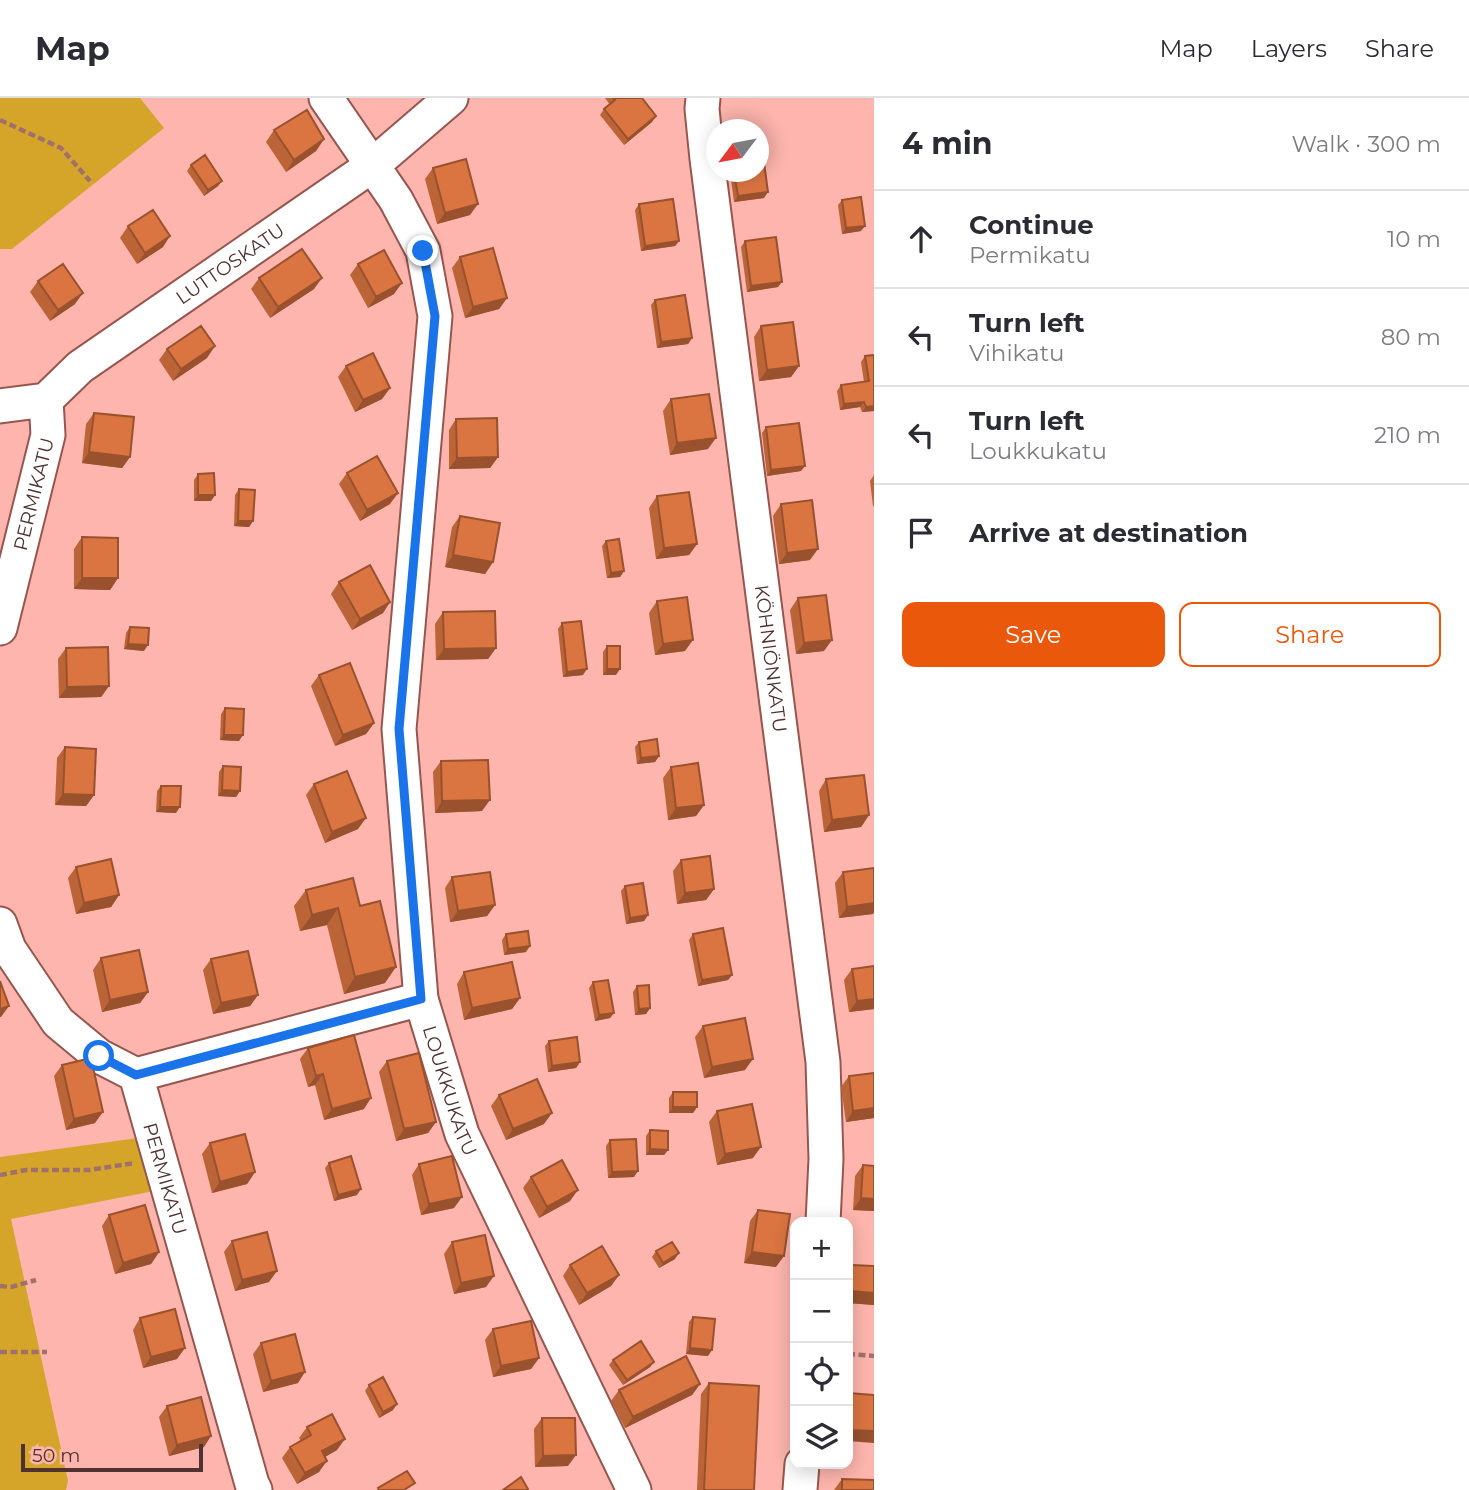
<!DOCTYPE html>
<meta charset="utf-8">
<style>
:root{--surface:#fff;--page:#f2f2f3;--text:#2b2b33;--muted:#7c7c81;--line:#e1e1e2;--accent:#ea580c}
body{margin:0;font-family:Montserrat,sans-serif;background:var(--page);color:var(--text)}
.controls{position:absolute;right:21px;bottom:21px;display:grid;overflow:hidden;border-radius:14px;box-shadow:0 4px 18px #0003}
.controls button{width:63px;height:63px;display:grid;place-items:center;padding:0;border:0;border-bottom:2px solid var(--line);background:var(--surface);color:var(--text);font:35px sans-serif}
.compass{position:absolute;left:706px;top:21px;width:63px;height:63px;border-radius:50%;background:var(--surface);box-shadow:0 4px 18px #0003;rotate:238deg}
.scale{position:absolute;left:21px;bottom:18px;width:182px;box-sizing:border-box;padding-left:7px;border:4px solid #4f322f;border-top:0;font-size:19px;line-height:24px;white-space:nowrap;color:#4f322f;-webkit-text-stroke:5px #fdb5ad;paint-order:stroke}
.stop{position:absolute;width:21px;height:21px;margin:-16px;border:5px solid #1a73e8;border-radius:50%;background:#fff}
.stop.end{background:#1a73e8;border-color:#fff;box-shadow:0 2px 7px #0008}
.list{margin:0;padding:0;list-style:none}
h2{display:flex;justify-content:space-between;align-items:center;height:91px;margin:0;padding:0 28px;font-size:30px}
h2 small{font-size:23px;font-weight:400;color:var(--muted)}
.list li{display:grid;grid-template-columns:46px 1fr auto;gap:21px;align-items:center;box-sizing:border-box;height:98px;padding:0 28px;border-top:2px solid var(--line)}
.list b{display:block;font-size:26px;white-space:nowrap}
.list p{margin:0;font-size:23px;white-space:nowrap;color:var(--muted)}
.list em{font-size:23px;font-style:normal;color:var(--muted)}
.actions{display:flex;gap:14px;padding:21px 28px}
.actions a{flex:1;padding:16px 0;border:2px solid var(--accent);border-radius:14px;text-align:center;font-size:24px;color:var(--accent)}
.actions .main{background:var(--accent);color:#fff}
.icon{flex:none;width:38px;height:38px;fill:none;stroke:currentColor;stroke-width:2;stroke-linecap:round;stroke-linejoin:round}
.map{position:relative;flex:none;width:874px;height:1392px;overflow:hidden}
header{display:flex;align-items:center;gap:42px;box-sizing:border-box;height:98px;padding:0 35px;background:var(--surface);border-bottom:2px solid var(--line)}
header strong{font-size:33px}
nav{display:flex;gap:38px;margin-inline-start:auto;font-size:24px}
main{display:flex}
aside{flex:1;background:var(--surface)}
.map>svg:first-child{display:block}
.green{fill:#d5a52a}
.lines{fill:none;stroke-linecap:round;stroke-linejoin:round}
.minor-casing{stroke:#965650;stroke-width:37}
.path{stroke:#a2706b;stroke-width:4.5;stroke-dasharray:7 3.5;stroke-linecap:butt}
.minor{stroke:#fff;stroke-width:33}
.wall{fill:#bb6438}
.shaded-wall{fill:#99512e}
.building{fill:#da7441;stroke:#99512e;stroke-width:2}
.route{stroke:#1a73e8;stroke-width:9}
.labels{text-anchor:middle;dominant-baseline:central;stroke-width:5;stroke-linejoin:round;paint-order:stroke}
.street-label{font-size:19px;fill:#4f322f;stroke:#fdb5ad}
</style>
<header>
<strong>Map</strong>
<nav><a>Map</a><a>Layers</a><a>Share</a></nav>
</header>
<main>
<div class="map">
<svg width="874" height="1392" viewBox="0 0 874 1392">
<rect width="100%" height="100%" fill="#fdb5ad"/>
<path class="green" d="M0 0H140L164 30 12 151H0Z
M145 1039 159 1092 11 1121 68 1383 66 1392H0V1059Z"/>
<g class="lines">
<defs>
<g id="minor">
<path id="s1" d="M326 0 396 102 423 153 435 218 399 631 421 901 462 1036 634 1392"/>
<path id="s2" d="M703 0 702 11 707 61 823 964 826 1061 823 1124"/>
<path id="s3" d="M0 308 46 302 80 269 373 67 451 0"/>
<path id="s4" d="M0 530 48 337 46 302"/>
<path id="s5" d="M0 826 9 851 58 924 99 958 136 977 252 1386 255 1392"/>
<path d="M136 977 421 901"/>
<path d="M800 1392 802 1366"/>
</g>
</defs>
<use href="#minor" class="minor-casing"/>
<path class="path" d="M0 22 61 50 90 83
M0 1077 26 1072H89L135 1065
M0 1188 11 1189 36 1182
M0 1254H47
M848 1256 874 1258"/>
<use href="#minor" class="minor"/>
</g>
<path class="wall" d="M605 0H642L652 24 624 47 600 17 604 11 610 7Z
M274 32 324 41 316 53 286 74 266 44Z
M191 67 218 88 204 98 187 73Z
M433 70 470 117 437 126 425 81Z
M730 74H759L764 100 734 104Z
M842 102 861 133 842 136 838 107Z
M639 106 679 143 675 148 641 153 635 112Z
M128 128 163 149 137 166 120 140Z
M745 143 778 189 747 194 741 149Z
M460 159 507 200 499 211 465 220 452 170Z
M358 166 394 196 368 210 350 177Z
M259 180 314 191 270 220 251 191Z
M38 183 75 206 50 223 30 194Z
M655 202 692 240 688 246 657 250 651 207Z
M761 228 799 268 791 279 759 283 754 239Z
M167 251 207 260 173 283 159 262Z
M874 257V313L862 314 860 309 840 312 837 293 841 287 864 284 861 264 865 258Z
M346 268 390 290 382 301 355 314 338 279Z
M671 301 708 351 670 357 663 313Z
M94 315 130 359 122 370 82 365 86 326Z
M456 321 498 359 490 370 449 371V332Z
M766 329 801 373 767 378 762 335Z
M347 375 390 406 360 423 339 386Z
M198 376 215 397 211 403H194V382Z
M874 377V408H873L870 383Z
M239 391 253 423 249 429 234 428 235 397Z
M657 398 697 446 689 457 656 461 649 410Z
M781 406 810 462 779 466 773 418Z
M460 418 493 464 485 476 445 469 452 429Z
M82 439 118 480 110 492 74 491V451Z
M606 443 624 473 620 479 607 480 602 448Z
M339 484 390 504 383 515 352 532 331 496Z
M798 500 824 553 796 556 790 512Z
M657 503 685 553 655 557 649 515Z
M443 514 496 550 488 561 436 562 435 526Z
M562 525 583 577 563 579 558 531Z
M130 529 144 553 124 551 126 535Z
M607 548 616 577H603V554Z
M66 550 109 588 101 599 59 600 58 561Z
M319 577 374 625 366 636 335 648 311 588Z
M225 610 239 643 220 642 221 616Z
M639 644 659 658 655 664 637 666 635 649Z
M65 649 94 697 86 708 55 707 57 660Z
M441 663 482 713 435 715 433 674Z
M223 668 240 693 236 699 218 698 219 674Z
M671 669 704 707 696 718 668 722 663 680Z
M826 681 869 717 861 729 824 734 819 693Z
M314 686 358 731 325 745 306 697Z
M161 688 176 715 156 714 157 693Z
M681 762 714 791 706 802 677 806 673 773Z
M76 769 119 797 111 809 76 816 68 780Z
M874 770V814L873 816 839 820 835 785 843 774Z
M452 779 495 807 487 818 450 824 445 790Z
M625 788 648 817 644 823 626 826 621 793Z
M306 792 360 808 385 885 344 896 327 827 300 833 294 808Z
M506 836 526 854 504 857 502 842Z
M693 836 732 877 728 882 698 888 689 842Z
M101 860 148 894 140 905 102 914 93 872Z
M211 861 258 897 250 908 213 916 203 872Z
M852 871 874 911 849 914 844 882Z
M464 874 520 900 512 911 464 922 457 886Z
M593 884 614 915 610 920 595 923 589 890Z
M637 888 650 910 646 916 635 917 633 894Z
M703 928 745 972 704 980 695 939Z
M549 943 580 964 576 970 548 974 545 948Z
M308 950 364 1011 324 1022 315 987 308 989 300 961Z
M387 963 436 1024 428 1035 396 1043 379 974Z
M62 967 95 1025 66 1032 54 978Z
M874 975V1020L846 1024 841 989 849 978Z
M673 994 697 1009 693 1015H669V1000Z
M499 997 544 1026 506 1042 491 1008Z
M717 1013 753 1060 717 1067 709 1024Z
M650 1032 668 1052 664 1057H646V1038Z
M610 1042 634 1079 608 1080 606 1048Z
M210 1045 255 1074 247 1086 212 1095 202 1056Z
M329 1065 357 1097 334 1103 325 1070Z
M419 1066 454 1110 421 1117 412 1077Z
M863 1067 874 1068V1113L853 1112 855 1078Z
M531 1079 570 1103 539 1120 523 1090Z
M758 1112 776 1169 744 1165 750 1123Z
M109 1117 159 1154 151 1166 115 1176 102 1128Z
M232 1143 269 1184 235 1193 224 1154Z
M452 1144 486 1189 454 1196 444 1156Z
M656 1153 675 1161 659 1170 652 1159Z
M570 1167 619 1177 611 1188 579 1207 563 1178Z
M851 1167 874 1168V1207L848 1205V1171Z
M693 1219 708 1258 686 1256 689 1224Z
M140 1220 177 1261 143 1270 133 1232Z
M493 1231 539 1260 531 1271 493 1279 485 1242Z
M261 1245 298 1285 263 1294 253 1256Z
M613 1262 654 1264 650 1269 623 1287 609 1267Z
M709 1285 754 1392H697L701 1296Z
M700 1286 692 1297 625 1330 611 1303 619 1292Z
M369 1287 393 1312 379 1320 365 1293Z
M167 1308 204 1349 169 1358 159 1319Z
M542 1320 568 1368 535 1369 534 1331Z
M307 1329 337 1352 325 1359 319 1374 297 1386 282 1360 290 1349 301 1343 299 1340Z
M842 1381 874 1392H834Z"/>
<path class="shaded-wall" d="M656 18 652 24 624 47 628 41Z
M324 41 316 53 286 74 294 62Z
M222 83 218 88 204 98 208 92Z
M768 94 764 100 734 104 738 98Z
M478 106 470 117 437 126 445 115Z
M865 128 861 133 842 136 846 130Z
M170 138 163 149 137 166 145 155Z
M679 143 675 148 641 153 645 148Z
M322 180 314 191 270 220 278 209Z
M782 184 778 189 747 194 751 188Z
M402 185 394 196 368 210 376 199Z
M83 195 75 206 50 223 58 212Z
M507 200 499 211 465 220 473 209Z
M692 240 688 246 657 250 661 244Z
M215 248 207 260 173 283 181 271Z
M799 268 791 279 759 283 767 272Z
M390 290 382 301 355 314 363 302Z
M864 304 860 309 840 312 844 306Z
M874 308V313L862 314 866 309Z
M716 340 708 351 670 357 677 345Z
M89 354 130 359 122 370 82 365Z
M498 359 490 370 449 371 457 360Z
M805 368 801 373 767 378 771 372Z
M398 395 390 406 360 423 367 412Z
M198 397H215L211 403H194Z
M238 423H253L249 429 234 428Z
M697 446 689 457 656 461 664 450Z
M818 451 810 462 779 466 787 455Z
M453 457 493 464 485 476 445 469Z
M624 473 620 479 607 480 611 475Z
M82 480H118L110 492 74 491Z
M390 504 383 515 352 532 360 521Z
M693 542 685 553 655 557 663 546Z
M832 542 824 553 796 556 804 545Z
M128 546 148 547 144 553 124 551Z
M496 550 488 561 436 562 444 551Z
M587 571 583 577 563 579 567 574Z
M607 571H620L616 577H603Z
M109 588 101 599 59 600 67 589Z
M374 625 366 636 335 648 343 637Z
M224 637H243L239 643 220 642Z
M659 658 655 664 637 666 641 660Z
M222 692 240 693 236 699 218 698Z
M63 696 94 697 86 708 55 707Z
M490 702 482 713 435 715 442 703Z
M704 707 696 718 668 722 676 710Z
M160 709H180L176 715 156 714Z
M869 717 861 729 824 734 832 722Z
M366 720 358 731 325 745 332 734Z
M714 791 706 802 677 806 685 795Z
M119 797 111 809 76 816 84 805Z
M874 805V814L873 816 839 820 847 809Z
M495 807 487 818 450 824 458 813Z
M338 810 327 827 300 833 312 817Z
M648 817 644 823 626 826 630 820Z
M530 848 526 854 504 857 508 851Z
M396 869 385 885 344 896 355 879Z
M732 877 728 882 698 888 702 882Z
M148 894 140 905 102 914 110 902Z
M258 897 250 908 213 916 221 905Z
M520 900 512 911 464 922 472 910Z
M874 901V911L849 914 857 903Z
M9 908 1 919H0V911Z
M650 910 646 916 635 917 639 911Z
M614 915 610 920 595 923 599 917Z
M753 961 745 972 704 980 712 969Z
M580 964 576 970 548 974 552 968Z
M323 976 315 987 308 989 316 978Z
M371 1000 364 1011 324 1022 332 1011Z
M673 1009H697L693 1015H669Z
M874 1010V1020L846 1024 853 1013Z
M103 1014 95 1025 66 1032 74 1021Z
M552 1015 544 1026 506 1042 513 1031Z
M436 1024 428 1035 396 1043 404 1031Z
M761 1049 753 1060 717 1067 725 1056Z
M650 1051 668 1052 664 1057H646Z
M638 1073 634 1079 608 1080 612 1074Z
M255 1074 247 1086 212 1095 220 1084Z
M361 1091 357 1097 334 1103 338 1097Z
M578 1092 570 1103 539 1120 547 1109Z
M462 1099 454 1110 421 1117 429 1106Z
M861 1100 874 1101V1113L853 1112Z
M159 1154 151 1166 115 1176 123 1165Z
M752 1154 784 1158 776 1169 744 1165Z
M679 1155 675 1161 659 1170 663 1165Z
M277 1173 269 1184 235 1193 242 1182Z
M619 1177 611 1188 579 1207 587 1195Z
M494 1178 486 1189 454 1196 461 1185Z
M849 1193 874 1195V1207L848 1205V1196Z
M185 1250 177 1261 143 1270 151 1259Z
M690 1250 712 1252 708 1258 686 1256Z
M539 1260 531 1271 493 1279 501 1268Z
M654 1264 650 1269 623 1287 627 1282Z
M305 1274 298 1285 263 1294 271 1283Z
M700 1286 692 1297 625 1330 633 1319Z
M397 1306 393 1312 379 1320 383 1314Z
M848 1332 874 1333V1345L848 1343Z
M211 1338 204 1349 169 1358 177 1347Z
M345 1341 337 1352 314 1365 322 1353Z
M576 1357 568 1368 535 1369 543 1358Z
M327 1363 319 1374 297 1386 305 1375Z"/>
<path class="building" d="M613 0H642L656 18 628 41 604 11 615 2Z
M307 12 324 41 294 62 274 32Z
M762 50 768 94 738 98 734 74H759V51Z
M205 57 222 83 208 92 191 67Z
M466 61 478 106 445 115 433 70Z
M861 99 865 128 846 130 842 102Z
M673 101 679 143 645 148 639 106Z
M153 112 170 138 145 155 128 128Z
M776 139 782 184 751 188 745 143Z
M493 150 507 200 473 209 460 159Z
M302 151 322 180 278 209 259 180Z
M384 152 402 185 376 199 358 166Z
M63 166 83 195 58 212 38 183Z
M685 197 692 240 661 244 655 202Z
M793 224 799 268 767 272 761 228Z
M201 228 215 248 181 271 167 251Z
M373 255 390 290 363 302 346 268Z
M874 257V308L866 309 864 304 844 306 841 287 869 283 865 258Z
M709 296 716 340 677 345 671 301Z
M94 315 134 319 130 359 89 354Z
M497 320 498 359 457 360 456 321Z
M799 325 805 368 771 372 766 329Z
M377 358 398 395 367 412 347 375Z
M214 375 215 397H198V376Z
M239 391 255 392 253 423H238Z
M689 394 697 446 664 450 657 398Z
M812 402 818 451 787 455 781 406Z
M460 418 500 425 493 464 453 457Z
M82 439 118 440V480H82Z
M619 441 624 473 611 475 606 443Z
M370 467 390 504 360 521 339 484Z
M826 497 832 542 804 545 798 500Z
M687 499 693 542 663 546 657 503Z
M495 513 496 550 444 551 443 514Z
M581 523 587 571 567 574 562 525Z
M130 529 149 530 148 547 128 546Z
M607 548H620V571H607Z
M108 549 109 588 67 589 66 550Z
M350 565 374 625 343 637 319 577Z
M225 610 244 611 243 637H224Z
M657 641 659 658 641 660 639 644Z
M65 649 96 651 94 697 63 696Z
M488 662 490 702 442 703 441 663Z
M698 665 704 707 676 710 671 669Z
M223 668 241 669 240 693 222 692Z
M347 673 366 720 332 734 314 686Z
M864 677 869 717 832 722 826 681Z
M161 688H181L180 709H160Z
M710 758 714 791 685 795 681 762Z
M111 761 119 797 84 805 76 769Z
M874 770V805L847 809 843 774Z
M490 774 495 807 458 813 452 779Z
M353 780 360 808 380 803 396 869 355 879 338 810 312 817 306 792Z
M643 785 648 817 630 820 625 788Z
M723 830 732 877 702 882 693 836Z
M528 833 530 848 508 851 506 836Z
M139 852 148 894 110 902 101 860Z
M248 853 258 897 221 905 211 861Z
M512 864 520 900 472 910 464 874Z
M874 868V901L857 903 852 871Z
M608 882 614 915 599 917 593 884Z
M0 883 9 908 0 911Z
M649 887 650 910 639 911 637 888Z
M745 920 753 961 712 969 703 928Z
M354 937 371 1000 332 1011 323 976 316 978 308 950Z
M577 939 580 964 552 968 549 943Z
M419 955 436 1024 404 1031 387 963Z
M91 960 103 1014 74 1021 62 967Z
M874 975V1010L853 1013 849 978Z
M537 981 552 1015 513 1031 499 997Z
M673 994H697V1009H673Z
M752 1006 761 1049 725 1056 717 1013Z
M650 1032 668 1033V1052L650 1051Z
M245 1036 255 1074 220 1084 210 1045Z
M636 1041 638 1073 612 1074 610 1042Z
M351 1058 361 1091 338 1097 329 1065Z
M452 1058 462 1099 429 1106 419 1066Z
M562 1062 578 1092 547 1109 531 1079Z
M863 1067 874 1068V1101L861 1100Z
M145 1107 159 1154 123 1165 109 1117Z
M758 1112 790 1116 784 1158 752 1154Z
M267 1134 277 1173 242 1182 232 1143Z
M485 1137 494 1178 461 1185 452 1144Z
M672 1144 679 1155 663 1165 656 1153Z
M602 1148 619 1177 587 1195 570 1167Z
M851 1167 874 1168V1195L849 1193Z
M175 1211 185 1250 151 1259 140 1220Z
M693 1219 715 1221 712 1252 690 1250Z
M531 1223 539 1260 501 1268 493 1231Z
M295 1236 305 1274 271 1283 261 1245Z
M641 1243 654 1264 627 1282 613 1262Z
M686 1258 700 1286 633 1319 619 1292Z
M383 1279 397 1306 383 1314 369 1287Z
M709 1285 759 1288 754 1392H704Z
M848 1295 874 1297V1333L848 1332Z
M201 1299 211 1338 177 1347 167 1308Z
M332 1316 345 1341 322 1353 327 1363 305 1375 290 1349 311 1337 307 1329Z
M542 1320H575L576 1357 543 1358Z
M407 1373 415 1385 404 1392H379L378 1390Z
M521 1379 528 1391 527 1392H503Z
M842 1381 874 1382V1392H842Z"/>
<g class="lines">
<path class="route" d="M99 958 136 977 421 901 399 631 435 218 423 153"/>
</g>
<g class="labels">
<g class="street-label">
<text stroke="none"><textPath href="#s3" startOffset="276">LUTTOSKATU</textPath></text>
<text stroke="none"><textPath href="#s4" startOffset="138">PERMIKATU</textPath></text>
<text stroke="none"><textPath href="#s2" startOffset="565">KÖHNIÖNKATU</textPath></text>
<text stroke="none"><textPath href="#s1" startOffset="1029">LOUKKUKATU</textPath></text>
<text stroke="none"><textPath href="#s5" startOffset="317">PERMIKATU</textPath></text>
</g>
</g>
</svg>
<div class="controls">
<button>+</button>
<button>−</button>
<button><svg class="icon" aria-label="locate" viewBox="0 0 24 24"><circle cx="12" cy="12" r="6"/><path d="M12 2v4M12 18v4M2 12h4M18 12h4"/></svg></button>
<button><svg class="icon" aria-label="layers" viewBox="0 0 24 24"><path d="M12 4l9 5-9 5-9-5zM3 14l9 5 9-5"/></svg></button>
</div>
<svg class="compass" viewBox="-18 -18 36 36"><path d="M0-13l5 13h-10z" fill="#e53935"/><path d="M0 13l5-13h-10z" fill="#7c7c81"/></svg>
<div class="scale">50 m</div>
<div class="stop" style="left:99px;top:958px"></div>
<div class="stop end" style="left:423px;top:153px"></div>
</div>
<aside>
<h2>4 min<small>Walk · 300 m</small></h2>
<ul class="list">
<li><svg class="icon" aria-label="ahead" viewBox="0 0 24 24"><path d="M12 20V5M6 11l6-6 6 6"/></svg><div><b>Continue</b><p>Permikatu</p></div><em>10 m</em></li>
<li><svg class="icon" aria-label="left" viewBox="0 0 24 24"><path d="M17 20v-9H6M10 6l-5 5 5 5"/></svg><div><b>Turn left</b><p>Vihikatu</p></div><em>80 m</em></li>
<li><svg class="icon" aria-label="left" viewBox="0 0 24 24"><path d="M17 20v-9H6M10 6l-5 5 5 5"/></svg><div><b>Turn left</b><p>Loukkukatu</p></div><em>210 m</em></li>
<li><svg class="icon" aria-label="arrive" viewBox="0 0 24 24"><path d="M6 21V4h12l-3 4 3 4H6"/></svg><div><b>Arrive at destination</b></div></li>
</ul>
<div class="actions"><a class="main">Save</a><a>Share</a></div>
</aside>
</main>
